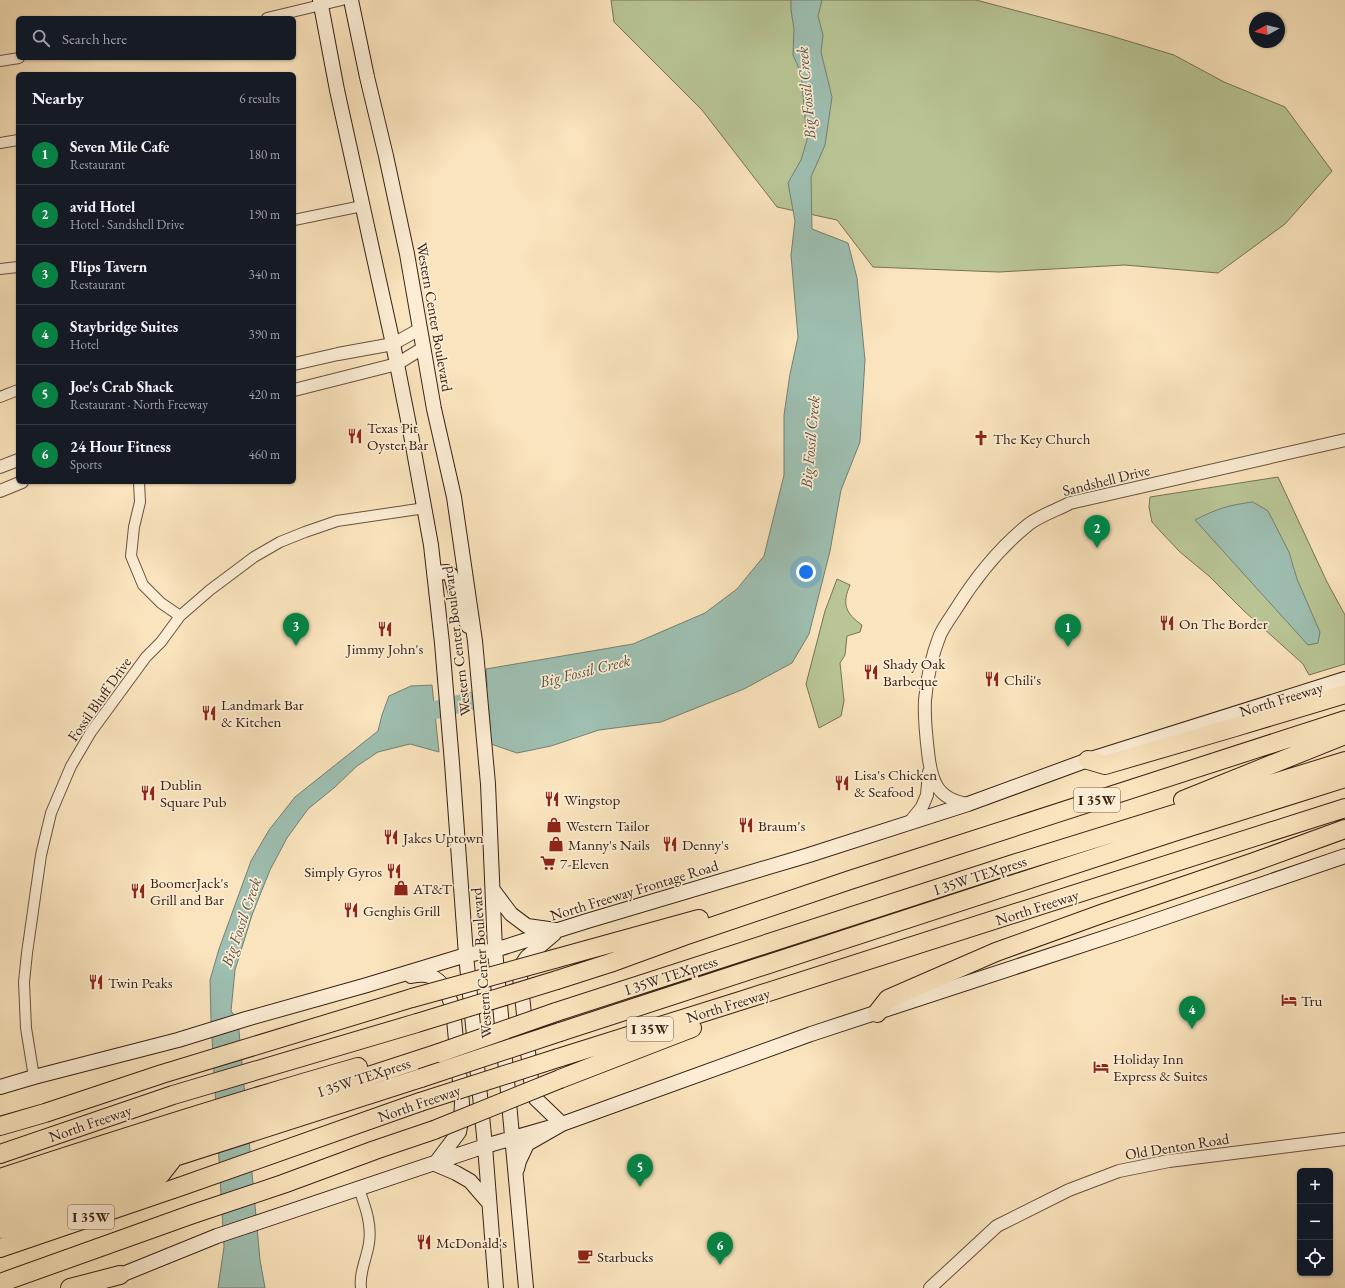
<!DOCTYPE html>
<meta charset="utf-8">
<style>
:root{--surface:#171b24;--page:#20242c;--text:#f1f3f6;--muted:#9ea1a6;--line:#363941;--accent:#0b8043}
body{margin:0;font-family:"EB Garamond",serif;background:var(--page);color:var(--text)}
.controls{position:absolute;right:12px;bottom:12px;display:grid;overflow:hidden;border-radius:6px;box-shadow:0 1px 3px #0004}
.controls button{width:36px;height:36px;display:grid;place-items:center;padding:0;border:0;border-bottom:1px solid var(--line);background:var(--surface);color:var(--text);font:20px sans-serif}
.compass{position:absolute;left:1249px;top:12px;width:36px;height:36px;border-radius:50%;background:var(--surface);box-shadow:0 1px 3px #0004;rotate:262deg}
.you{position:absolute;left:806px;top:572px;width:14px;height:14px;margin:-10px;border:3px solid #fff;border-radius:50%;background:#1a73e8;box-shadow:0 0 0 6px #1a73e833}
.badge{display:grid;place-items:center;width:26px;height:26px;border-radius:50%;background:var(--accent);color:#fff;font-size:13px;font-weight:700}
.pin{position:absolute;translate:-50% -33px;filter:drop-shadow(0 1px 2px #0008)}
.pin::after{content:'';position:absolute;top:21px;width:14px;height:12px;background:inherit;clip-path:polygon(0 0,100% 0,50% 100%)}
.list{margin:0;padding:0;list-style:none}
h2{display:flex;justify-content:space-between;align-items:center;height:52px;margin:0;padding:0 16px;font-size:17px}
h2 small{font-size:13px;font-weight:400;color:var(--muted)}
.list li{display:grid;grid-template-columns:26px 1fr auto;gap:12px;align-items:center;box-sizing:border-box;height:60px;padding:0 16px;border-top:1px solid var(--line)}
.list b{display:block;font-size:15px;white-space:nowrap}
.list p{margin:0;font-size:13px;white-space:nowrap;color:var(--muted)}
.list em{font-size:13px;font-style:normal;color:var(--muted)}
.icon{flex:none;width:22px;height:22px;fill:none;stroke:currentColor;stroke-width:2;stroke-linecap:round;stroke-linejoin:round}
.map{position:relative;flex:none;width:1345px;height:1288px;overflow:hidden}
.search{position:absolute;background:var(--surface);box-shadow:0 1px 3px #0004;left:16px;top:16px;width:280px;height:44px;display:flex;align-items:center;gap:10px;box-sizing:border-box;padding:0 14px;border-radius:6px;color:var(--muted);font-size:15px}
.panel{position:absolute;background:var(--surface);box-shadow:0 1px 3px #0004;left:16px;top:72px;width:280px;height:412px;border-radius:6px}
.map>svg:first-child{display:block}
.green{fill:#b9c595;stroke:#787255}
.water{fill:#9ebfb1;stroke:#757f73}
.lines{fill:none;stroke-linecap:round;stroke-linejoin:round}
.river{stroke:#9ebfb1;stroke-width:18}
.minor-casing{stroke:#68513f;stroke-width:12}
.tertiary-casing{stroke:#68513f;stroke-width:14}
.secondary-casing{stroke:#382015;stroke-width:16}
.motorway-casing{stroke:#382015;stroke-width:20}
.minor{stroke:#fcedd4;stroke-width:10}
.tertiary{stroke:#fcedd4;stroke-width:12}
.secondary{stroke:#fcedd4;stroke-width:14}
.motorway{stroke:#fae4bd;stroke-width:18}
.motorway-bridge-casing{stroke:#382015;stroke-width:20;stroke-linecap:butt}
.motorway-bridge{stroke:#fae4bd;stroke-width:18}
.labels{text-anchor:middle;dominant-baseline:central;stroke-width:3.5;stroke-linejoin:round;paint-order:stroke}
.shield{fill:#fcedd4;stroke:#735e4e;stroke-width:1}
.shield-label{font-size:14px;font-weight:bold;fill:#382015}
.street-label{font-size:15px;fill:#382015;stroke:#fcedd4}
.poi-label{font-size:15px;fill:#382015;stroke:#fcedd4;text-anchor:start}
.water-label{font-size:16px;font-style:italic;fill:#575044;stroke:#fcedd4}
</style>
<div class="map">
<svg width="1345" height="1288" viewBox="0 0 1345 1288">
<rect width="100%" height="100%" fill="#fae4bd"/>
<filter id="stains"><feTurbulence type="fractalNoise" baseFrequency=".005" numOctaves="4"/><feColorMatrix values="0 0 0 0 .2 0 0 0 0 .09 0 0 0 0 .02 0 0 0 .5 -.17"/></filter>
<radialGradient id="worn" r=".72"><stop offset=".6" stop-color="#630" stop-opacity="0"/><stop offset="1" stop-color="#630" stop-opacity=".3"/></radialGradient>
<path class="green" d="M611 0H976L1108 35 1174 55 1224 82 1285 107 1332 171 1285 224 1218 273 1125 265 999 272 873 267 837 220 777 207 702 110 614 22Z
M1278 477 1327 582 1345 615V664L1309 675 1303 664 1243 610 1209 576 1180 552 1161 532 1152 522 1149 507 1150 497Z
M837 579 850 585C842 604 845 613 862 625L860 632 847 636 845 655 840 663 844 701 841 716 819 728 806 684 825 611Z"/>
<path class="water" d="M791 0H822L818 16 823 35 821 52 832 97 825 145 811 177 812 229 848 243 857 278 865 360 860 442 841 490 830 551 809 634 792 663 744 689 661 722 599 730 551 746 517 753 491 744 486 669 633 644 705 613 737 589 764 556 784 475V415L790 374 798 337 791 255 795 221 788 183 801 160 807 140 801 73 793 55 794 29 791 10Z
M1253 502 1268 511 1289 552 1297 579 1320 632 1318 643 1308 645 1195 520C1216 509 1229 505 1253 502Z
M432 685 439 752 410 744 378 752 357 766 335 787 308 809 287 838 270 870 252 915 235 970 231 1011 238 1020 260 1260 265 1288H218L224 1247 211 1020 210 980 219 949 251 861 269 830 295 797 378 731 382 715 389 696 411 686Z"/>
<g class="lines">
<path class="river" d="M412 716 498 694"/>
<defs>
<path id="minor" d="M267 18 342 0
M0 61 19 58
M0 143 18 140
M294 220 362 206
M0 269 18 267
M0 397 18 390
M139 482 140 502 134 527 131 556 143 585 161 603 180 616
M34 1077 26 1028 24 982 27 953 41 855 51 813 71 766 91 732 146 657 161 642 180 616 210 590 254 557 280 542 305 532 337 521 425 508
M359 1189C365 1206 372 1224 369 1243 367 1258 359 1272 361 1288"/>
<path id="tertiary" d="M294 364 338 354 393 344 420 329
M294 390 397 364 423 348
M0 467 18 460
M0 491 22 482
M968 804C936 799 931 780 928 752 926 735 924 717 925 700 927 678 932 655 940 635 944 626 951 617 956 609 976 577 999 548 1029 524 1041 515 1057 510 1070 503L1345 440
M910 822 922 807 927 795 929 772
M930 1288 997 1226 1069 1190 1119 1171 1169 1161 1345 1139"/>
<path id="secondary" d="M320 0 337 90 393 344 411 435 431 545 442 643 452 763 466 955 485 1146 496 1288
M351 0 367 77 386 156 407 254 434 409 454 497 475 641 488 784 495 950 526 1288
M434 573 447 572 451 575 459 606 468 626
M493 890 511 914 527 926 556 930
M411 976C416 975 424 974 430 976 444 981 449 996 453 1009L462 1103 461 1122 459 1132 435 1164
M0 1087 34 1077 178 1040 246 1019 367 985 466 955 495 950 587 921 809 855 968 804 1088 760 1345 679
M435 1164 456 1173 470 1181 489 1203
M517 1169 519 1161 527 1144 562 1124 536 1099 532 1089 520 977 523 963 527 957 554 934
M111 1279 217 1236 253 1224 485 1146 562 1124 811 1034 1128 930 1345 856"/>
<path id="motorway" d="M1088 760 1105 765 1232 728 1345 694
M1183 800 1345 735
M554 959 699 919
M557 980 610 963 684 936 850 880 1345 720
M556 1012 1010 865 1345 761
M877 1013 888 999 996 952 1104 913 1254 862 1345 829
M560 1032 1177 831 1345 778
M558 1058 743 1000 1345 808
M560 1079 692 1028
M0 1126 45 1113 162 1074 412 998
M0 1154 173 1095 417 1023
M0 1178C119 1139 238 1101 358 1067
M0 1196 439 1053
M0 1213 421 1078
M0 1229 142 1183 161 1174 175 1156
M0 1248 182 1186 420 1102
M0 1283 193 1214 283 1184 375 1150 434 1130
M70 1288 120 1275"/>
</defs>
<use href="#minor" class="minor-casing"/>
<use href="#tertiary" class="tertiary-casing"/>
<use href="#secondary" class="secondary-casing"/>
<use href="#motorway" class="motorway-casing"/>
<use href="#minor" class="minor"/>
<use href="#tertiary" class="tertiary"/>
<use href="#secondary" class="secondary"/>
<use href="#motorway" class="motorway"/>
<defs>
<path id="motorway-bridge" d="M412 998 554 959
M417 1023 557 980
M439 1053 556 1012
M421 1078 560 1032
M420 1102 558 1058
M434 1130 560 1079"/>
</defs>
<use href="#motorway-bridge" class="motorway-bridge-casing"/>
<use href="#motorway-bridge" class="motorway-bridge"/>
</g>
<defs>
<symbol id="restaurant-bare" viewBox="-9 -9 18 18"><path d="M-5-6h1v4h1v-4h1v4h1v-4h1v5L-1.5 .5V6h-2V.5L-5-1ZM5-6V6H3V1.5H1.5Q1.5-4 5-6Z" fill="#8f2418" stroke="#fcedd4" stroke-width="2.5" paint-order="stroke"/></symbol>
<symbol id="church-bare" viewBox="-9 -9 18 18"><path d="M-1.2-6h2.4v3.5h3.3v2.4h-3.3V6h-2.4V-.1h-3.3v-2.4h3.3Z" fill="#8f2418" stroke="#fcedd4" stroke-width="2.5" paint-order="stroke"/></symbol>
<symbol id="shop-bare" viewBox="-9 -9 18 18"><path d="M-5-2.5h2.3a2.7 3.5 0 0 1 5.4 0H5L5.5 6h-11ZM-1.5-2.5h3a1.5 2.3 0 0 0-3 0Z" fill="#8f2418" stroke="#fcedd4" stroke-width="2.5" paint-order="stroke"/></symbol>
<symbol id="supermarket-bare" viewBox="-9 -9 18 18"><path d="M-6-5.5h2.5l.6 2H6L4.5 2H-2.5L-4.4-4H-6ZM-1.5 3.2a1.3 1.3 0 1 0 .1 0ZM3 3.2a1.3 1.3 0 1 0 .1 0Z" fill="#8f2418" stroke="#fcedd4" stroke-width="2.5" paint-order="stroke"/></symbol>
<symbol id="hotel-bare" viewBox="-9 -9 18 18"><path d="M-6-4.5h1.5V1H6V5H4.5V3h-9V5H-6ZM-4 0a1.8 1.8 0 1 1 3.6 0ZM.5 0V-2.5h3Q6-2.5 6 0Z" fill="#8f2418" stroke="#fcedd4" stroke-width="2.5" paint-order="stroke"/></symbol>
<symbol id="cafe-bare" viewBox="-9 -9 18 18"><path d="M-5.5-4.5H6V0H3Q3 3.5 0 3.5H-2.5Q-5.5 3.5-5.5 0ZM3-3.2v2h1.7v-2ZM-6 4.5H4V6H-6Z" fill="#8f2418" stroke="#fcedd4" stroke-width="2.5" paint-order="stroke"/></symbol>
</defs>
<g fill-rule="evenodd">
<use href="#restaurant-bare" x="344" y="425" width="22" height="22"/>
<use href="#church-bare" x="970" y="427" width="22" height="22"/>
<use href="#restaurant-bare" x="1156" y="612" width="22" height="22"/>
<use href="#restaurant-bare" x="374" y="618" width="22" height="22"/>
<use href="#restaurant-bare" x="860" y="661" width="22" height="22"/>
<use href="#restaurant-bare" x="981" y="668" width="22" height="22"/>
<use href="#restaurant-bare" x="198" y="702" width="22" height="22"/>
<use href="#restaurant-bare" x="831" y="772" width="22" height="22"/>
<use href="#restaurant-bare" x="137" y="782" width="22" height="22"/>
<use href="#restaurant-bare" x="541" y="788" width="22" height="22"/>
<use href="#shop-bare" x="543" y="814" width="22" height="22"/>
<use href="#restaurant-bare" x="735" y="814" width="22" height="22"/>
<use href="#restaurant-bare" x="380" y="826" width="22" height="22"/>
<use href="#shop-bare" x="545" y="833" width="22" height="22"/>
<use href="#restaurant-bare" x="659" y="833" width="22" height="22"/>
<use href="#supermarket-bare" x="537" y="852" width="22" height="22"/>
<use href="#restaurant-bare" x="383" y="860" width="22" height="22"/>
<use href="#shop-bare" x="390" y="877" width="22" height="22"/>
<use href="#restaurant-bare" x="127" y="880" width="22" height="22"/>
<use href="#restaurant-bare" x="340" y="899" width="22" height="22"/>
<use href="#restaurant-bare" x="85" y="971" width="22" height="22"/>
<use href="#hotel-bare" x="1278" y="989" width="22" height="22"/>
<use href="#hotel-bare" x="1090" y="1056" width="22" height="22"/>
<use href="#restaurant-bare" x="413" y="1231" width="22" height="22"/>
<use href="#cafe-bare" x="574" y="1245" width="22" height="22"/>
</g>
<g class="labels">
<g class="shield">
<rect x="1074" y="788" width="46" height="24" rx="3"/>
<rect x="627" y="1017" width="46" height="24" rx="3"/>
<rect x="68" y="1205" width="46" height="24" rx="3"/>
</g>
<g class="shield-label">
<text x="1097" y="800">I 35W</text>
<text x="650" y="1029">I 35W</text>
<text x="91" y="1217">I 35W</text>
</g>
<g class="street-label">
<text transform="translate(435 317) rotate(80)">Western Center Boulevard</text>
<text transform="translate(1106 480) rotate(-14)">Sandshell Drive</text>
<text transform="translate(456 641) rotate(-97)">Western Center Boulevard</text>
<text transform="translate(99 699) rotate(-55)">Fossil Bluff Drive</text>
<text transform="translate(1281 699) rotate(-17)">North Freeway</text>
<text transform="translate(980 875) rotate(-18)">I 35W TEXpress</text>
<text transform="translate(634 890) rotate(-17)">North Freeway Frontage Road</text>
<text transform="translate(1037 907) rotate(-18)">North Freeway</text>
<text transform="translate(481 963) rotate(-94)">Western Center Boulevard</text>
<text transform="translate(671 975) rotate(-18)">I 35W TEXpress</text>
<text transform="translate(728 1005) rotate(-17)">North Freeway</text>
<text transform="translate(364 1077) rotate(-18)">I 35W TEXpress</text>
<text transform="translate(419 1103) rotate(-19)">North Freeway</text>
<text transform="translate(90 1123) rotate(-19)">North Freeway</text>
<text transform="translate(1177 1146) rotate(-9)">Old Denton Road</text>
</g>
<g class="poi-label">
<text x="367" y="427">Texas Pit<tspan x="367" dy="17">Oyster Bar</tspan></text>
<text x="993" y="438">The Key Church</text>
<text x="1179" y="623">On The Border</text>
<text x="385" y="648" text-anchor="middle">Jimmy John's</text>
<text x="883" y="663">Shady Oak<tspan x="883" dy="17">Barbeque</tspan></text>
<text x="1004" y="679">Chili's</text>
<text x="221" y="704">Landmark Bar<tspan x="221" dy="17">&amp; Kitchen</tspan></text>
<text x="854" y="774">Lisa's Chicken<tspan x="854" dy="17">&amp; Seafood</tspan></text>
<text x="160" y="784">Dublin<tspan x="160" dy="17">Square Pub</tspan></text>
<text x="564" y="799">Wingstop</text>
<text x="566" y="825">Western Tailor</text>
<text x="758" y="825">Braum's</text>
<text x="403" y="837">Jakes Uptown</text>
<text x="568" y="844">Manny's Nails</text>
<text x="682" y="844">Denny's</text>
<text x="560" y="863">7-Eleven</text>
<text x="382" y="871" text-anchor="end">Simply Gyros</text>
<text x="150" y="882">BoomerJack's<tspan x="150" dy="17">Grill and Bar</tspan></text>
<text x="413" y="888">AT&amp;T</text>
<text x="363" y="910">Genghis Grill</text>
<text x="108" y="982">Twin Peaks</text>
<text x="1301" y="1000">Tru</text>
<text x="1113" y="1058">Holiday Inn<tspan x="1113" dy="17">Express &amp; Suites</tspan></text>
<text x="436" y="1242">McDonald's</text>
<text x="597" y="1256">Starbucks</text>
</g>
<g class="water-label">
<text transform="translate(806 93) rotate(-95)">Big Fossil Creek</text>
<text transform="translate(810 442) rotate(-85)">Big Fossil Creek</text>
<text transform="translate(585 671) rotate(-14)">Big Fossil Creek</text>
<text transform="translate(241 922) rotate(-71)">Big Fossil Creek</text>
</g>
</g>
<rect width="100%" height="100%" filter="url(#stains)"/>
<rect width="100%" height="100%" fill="url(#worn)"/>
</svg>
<div class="controls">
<button>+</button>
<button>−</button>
<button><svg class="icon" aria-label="locate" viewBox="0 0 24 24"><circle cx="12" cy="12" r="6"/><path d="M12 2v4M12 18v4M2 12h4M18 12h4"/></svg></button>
</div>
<svg class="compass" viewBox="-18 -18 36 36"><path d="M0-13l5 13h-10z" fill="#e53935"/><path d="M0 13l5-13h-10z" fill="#9ea1a6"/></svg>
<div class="you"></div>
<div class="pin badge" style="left:1068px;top:647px">1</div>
<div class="pin badge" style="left:1097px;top:548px">2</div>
<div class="pin badge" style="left:296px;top:646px">3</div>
<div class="pin badge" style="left:1192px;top:1029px">4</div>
<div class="pin badge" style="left:640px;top:1187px">5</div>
<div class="pin badge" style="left:720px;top:1265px">6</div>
<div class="search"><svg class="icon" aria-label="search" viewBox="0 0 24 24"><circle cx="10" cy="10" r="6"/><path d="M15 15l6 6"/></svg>Search here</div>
<section class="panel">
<h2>Nearby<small>6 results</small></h2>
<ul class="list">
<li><span class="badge">1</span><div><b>Seven Mile Cafe</b><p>Restaurant</p></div><em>180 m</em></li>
<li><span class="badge">2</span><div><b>avid Hotel</b><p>Hotel · Sandshell Drive</p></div><em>190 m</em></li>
<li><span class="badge">3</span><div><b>Flips Tavern</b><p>Restaurant</p></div><em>340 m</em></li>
<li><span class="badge">4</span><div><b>Staybridge Suites</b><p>Hotel</p></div><em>390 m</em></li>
<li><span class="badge">5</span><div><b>Joe's Crab Shack</b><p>Restaurant · North Freeway</p></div><em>420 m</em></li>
<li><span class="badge">6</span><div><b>24 Hour Fitness</b><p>Sports</p></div><em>460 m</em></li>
</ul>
</section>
</div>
